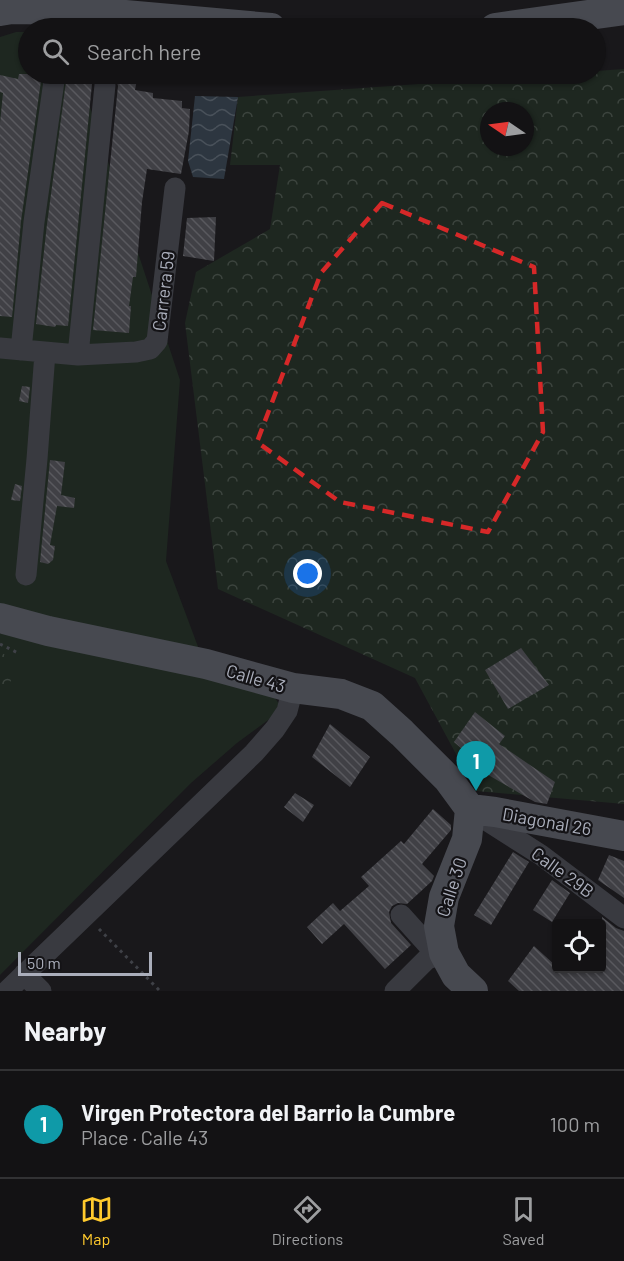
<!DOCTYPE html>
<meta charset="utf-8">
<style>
:root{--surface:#131214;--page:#202022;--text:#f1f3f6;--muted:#9d9ea0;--line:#323234;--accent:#ffca2d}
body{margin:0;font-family:Barlow,sans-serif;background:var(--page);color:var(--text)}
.controls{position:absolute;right:18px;bottom:18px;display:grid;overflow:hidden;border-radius:6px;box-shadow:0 2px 4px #0004}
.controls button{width:54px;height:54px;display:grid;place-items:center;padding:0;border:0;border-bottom:2px solid var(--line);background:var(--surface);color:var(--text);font:30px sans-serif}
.compass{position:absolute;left:480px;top:102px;width:54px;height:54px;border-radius:50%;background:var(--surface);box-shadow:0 2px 4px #0004;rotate:283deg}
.scale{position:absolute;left:18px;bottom:15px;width:134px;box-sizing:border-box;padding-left:6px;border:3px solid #aaaebb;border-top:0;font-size:16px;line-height:21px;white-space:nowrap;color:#aaaebb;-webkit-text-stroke:4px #141316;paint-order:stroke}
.you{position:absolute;left:308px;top:574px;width:21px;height:21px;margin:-15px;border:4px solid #fff;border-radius:50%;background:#1a73e8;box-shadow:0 0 0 9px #1a73e833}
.badge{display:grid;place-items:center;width:39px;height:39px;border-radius:50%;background:var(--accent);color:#fff;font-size:20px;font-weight:700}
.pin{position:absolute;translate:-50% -50px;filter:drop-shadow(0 2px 3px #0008)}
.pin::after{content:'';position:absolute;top:32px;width:21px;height:18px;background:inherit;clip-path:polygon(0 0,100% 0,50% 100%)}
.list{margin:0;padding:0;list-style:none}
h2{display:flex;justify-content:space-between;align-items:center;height:78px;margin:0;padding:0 24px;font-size:26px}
h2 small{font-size:20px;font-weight:400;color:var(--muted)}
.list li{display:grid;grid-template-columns:39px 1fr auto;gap:18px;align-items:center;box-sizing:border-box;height:108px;padding:0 24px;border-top:2px solid var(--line)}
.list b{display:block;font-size:22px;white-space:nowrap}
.list p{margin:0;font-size:20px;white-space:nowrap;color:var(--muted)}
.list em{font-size:20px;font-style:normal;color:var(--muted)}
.icon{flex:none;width:33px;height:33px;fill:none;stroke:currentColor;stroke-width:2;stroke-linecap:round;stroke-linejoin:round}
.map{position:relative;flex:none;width:624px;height:991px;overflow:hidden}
.search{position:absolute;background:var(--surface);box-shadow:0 2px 4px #0004;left:18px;right:18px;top:18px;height:66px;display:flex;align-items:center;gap:15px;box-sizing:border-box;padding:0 21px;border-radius:33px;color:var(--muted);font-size:22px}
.sheet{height:186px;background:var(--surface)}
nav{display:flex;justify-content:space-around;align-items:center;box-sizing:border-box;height:84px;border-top:2px solid var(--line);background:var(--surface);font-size:16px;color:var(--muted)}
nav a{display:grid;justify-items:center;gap:3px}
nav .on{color:var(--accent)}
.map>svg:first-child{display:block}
.green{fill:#1e2720}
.forest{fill:url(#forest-crowns);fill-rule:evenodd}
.water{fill:url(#water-waves)}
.building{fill:url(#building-back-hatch)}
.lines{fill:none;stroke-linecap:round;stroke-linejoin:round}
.path{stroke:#3f4147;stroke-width:3;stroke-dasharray:3 4.5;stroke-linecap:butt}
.street{stroke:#393a40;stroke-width:21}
.secondary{stroke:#474950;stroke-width:30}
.marked{fill:none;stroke:#d62828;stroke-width:4.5;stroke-dasharray:12 8;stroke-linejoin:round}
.labels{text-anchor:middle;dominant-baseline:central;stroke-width:4.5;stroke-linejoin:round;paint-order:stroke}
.street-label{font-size:18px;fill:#aaaebb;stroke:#141316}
</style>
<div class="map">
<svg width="624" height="991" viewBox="0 0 624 991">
<defs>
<pattern id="forest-crowns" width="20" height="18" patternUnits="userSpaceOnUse" patternTransform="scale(1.5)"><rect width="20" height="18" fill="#1e2720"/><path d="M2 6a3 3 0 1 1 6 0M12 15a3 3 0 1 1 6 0" fill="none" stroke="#3c443e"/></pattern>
<pattern id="water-waves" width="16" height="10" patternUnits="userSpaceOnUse" patternTransform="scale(1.5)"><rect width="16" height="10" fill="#2d3640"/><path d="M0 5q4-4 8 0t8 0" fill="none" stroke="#49515a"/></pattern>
<pattern id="building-back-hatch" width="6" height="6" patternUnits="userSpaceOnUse" patternTransform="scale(1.5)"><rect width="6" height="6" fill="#404045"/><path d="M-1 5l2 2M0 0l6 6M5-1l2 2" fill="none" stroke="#59595e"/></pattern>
</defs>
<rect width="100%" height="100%" fill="#19181b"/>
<path class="green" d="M16 32H28V74H79L180 380 166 561 203 660 275 698 279 704 271 718 237 743 191 783 0 975V634L11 624 0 621V37Z"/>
<path class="forest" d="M624 69V804L476 791 415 678 218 589 185 323 196 272 270 229 280 165H230L238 97 560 74H596V71ZM489 111H525V147H489Z
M0 652 16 661 8 691 0 689Z"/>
<path class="water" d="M195 96 238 97 224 179 193 177 188 161Z"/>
<path class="building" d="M19 74H42L21 221 12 317 0 316V123L3 93 0 92V75L18 79Z
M67 74H100L94 78 92 84 68 326 56 325 55 327 36 324 47 224Z
M110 74H138L135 90 153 93V98L182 101V108L190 109 189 131 181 174 147 169 142 202 136 277H133L129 306H131L129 333 93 330 118 86 116 79Z
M216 217 214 261 183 256 187 218Z
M22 386 30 387 28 403 19 401Z
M50 460 65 462 61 495 75 498 74 508 57 506 50 545 55 546 53 560 48 564 40 562Z
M15 484 22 486 20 501 11 500Z
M521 648 549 685 508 709 485 670Z
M475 712 505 736 499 744 555 782 547 804 535 802 483 772 485 769 454 742Z
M330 724 370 757 350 787 312 757Z
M295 793 314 805 303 822 284 807Z
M433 809 451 825V830L422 864 434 876 432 881 407 904 398 903 392 906 389 912 391 923 411 945 385 969 344 924 322 944 307 927 333 903 340 911 369 886 361 877 401 841 404 844Z
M513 852 529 862 491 925 474 915Z
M609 855 624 861V898L598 880Z
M552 880 570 893 552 922 533 910Z
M602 917 616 928 624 931V991H519L508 981 534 946 556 966V969H602Z"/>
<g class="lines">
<path class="path" d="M0 644 18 653
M99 929 160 991"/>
<path class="street" d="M0 348 78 355 136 352 150 349 157 341 175 188
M21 350 34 222 55 74
M78 355 105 85
M26 575 37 459 45 353
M475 813 541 855 624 918
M401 915 437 955
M24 974 41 991
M7 991 254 753 275 729 287 711 293 688
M395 991 427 959 444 953"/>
<path class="secondary" d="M0 11 12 9 70 10 271 28
M495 28 624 10
M0 618 48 631 206 664 293 688 341 694 372 706 402 733 448 779 470 809
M470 809 467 839 444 897 439 926 444 953 456 975 473 991
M470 809 495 812 624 836"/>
</g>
<path class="marked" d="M382 203 534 267 543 432 488 532 340 502 257 442 321 273Z"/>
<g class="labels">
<g class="street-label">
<text transform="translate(163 291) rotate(-83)">Carrera 59</text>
<text transform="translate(256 678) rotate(16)">Calle 43</text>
<text transform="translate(547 821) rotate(10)">Diagonal 26</text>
<text transform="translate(563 872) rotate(36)">Calle 29B</text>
<text transform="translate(451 887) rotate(-72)">Calle 30</text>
</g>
</g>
</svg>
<div class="controls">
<button><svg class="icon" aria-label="locate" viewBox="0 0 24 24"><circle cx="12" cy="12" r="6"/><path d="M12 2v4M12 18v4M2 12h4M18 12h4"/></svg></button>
</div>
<svg class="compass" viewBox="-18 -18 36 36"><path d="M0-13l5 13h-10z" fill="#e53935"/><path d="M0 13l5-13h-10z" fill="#9d9ea0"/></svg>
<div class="scale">50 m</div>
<div class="you"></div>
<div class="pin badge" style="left:476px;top:791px;background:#0f9aa8">1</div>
<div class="search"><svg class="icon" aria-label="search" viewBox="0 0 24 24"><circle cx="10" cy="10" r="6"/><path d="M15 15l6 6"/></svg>Search here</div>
</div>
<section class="sheet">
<h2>Nearby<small></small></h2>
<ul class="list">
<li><span class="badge" style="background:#0f9aa8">1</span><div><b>Virgen Protectora del Barrio la Cumbre</b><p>Place · Calle 43</p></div><em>100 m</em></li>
</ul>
</section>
<nav>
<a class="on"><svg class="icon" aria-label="map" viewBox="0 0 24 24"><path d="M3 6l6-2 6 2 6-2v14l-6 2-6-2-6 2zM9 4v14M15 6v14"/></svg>Map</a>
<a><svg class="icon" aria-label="directions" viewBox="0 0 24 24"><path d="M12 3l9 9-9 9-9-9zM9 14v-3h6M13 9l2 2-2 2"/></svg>Directions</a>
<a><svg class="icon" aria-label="saved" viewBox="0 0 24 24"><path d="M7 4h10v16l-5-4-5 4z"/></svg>Saved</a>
</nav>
